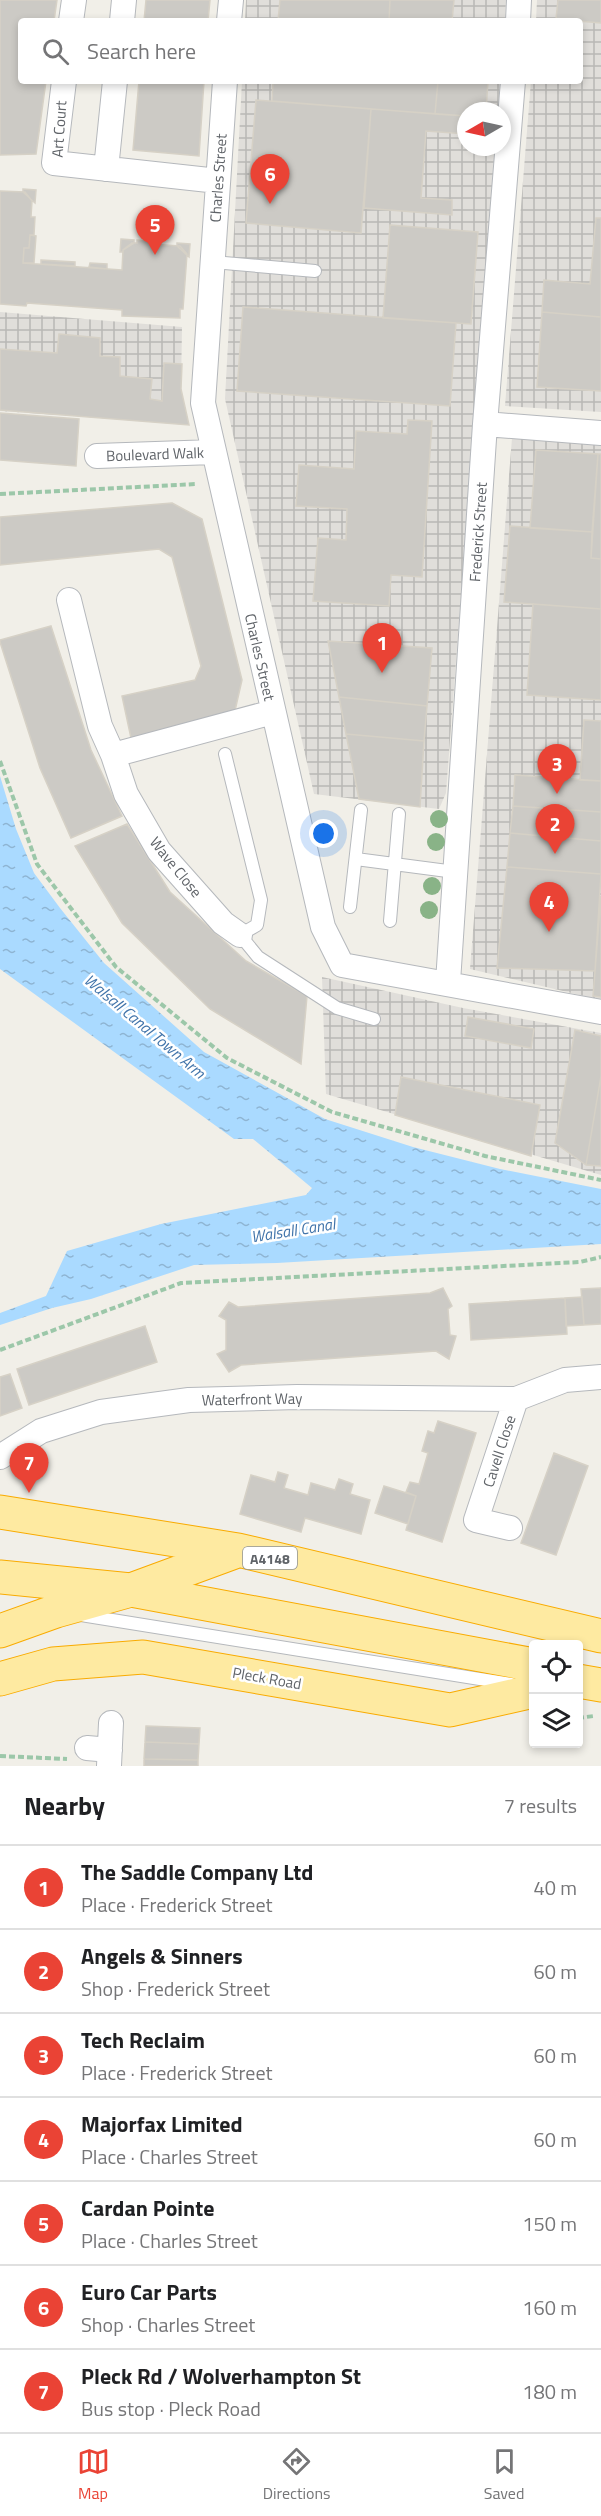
<!DOCTYPE html>
<meta charset="utf-8">
<style>
:root{--surface:#fff;--page:#f6f6f6;--text:#202124;--muted:#757577;--line:#e0e0e0;--accent:#ea4335}
body{margin:0;font-family:"Titillium Web",sans-serif;background:var(--page);color:var(--text)}
.controls{position:absolute;right:18px;bottom:18px;display:grid;overflow:hidden;border-radius:6px;box-shadow:0 3px 9px #0003}
.controls button{width:54px;height:54px;display:grid;place-items:center;padding:0;border:0;border-bottom:2px solid var(--line);background:var(--surface);color:var(--text);font:30px sans-serif}
.compass{position:absolute;left:457px;top:102px;width:54px;height:54px;border-radius:50%;background:var(--surface);box-shadow:0 3px 9px #0003;rotate:261deg}
.you{position:absolute;left:324px;top:834px;width:21px;height:21px;margin:-15px;border:4px solid #fff;border-radius:50%;background:#1a73e8;box-shadow:0 0 0 9px #1a73e833}
.badge{display:grid;place-items:center;width:39px;height:39px;border-radius:50%;background:var(--accent);color:#fff;font-size:20px;font-weight:700}
.pin{position:absolute;translate:-50% -50px;filter:drop-shadow(0 2px 3px #0008)}
.pin::after{content:'';position:absolute;top:32px;width:21px;height:18px;background:inherit;clip-path:polygon(0 0,100% 0,50% 100%)}
.list{margin:0;padding:0;list-style:none}
h2{display:flex;justify-content:space-between;align-items:center;height:78px;margin:0;padding:0 24px;font-size:26px}
h2 small{font-size:20px;font-weight:400;color:var(--muted)}
.list li{display:grid;grid-template-columns:39px 1fr auto;gap:18px;align-items:center;box-sizing:border-box;height:84px;padding:0 24px;border-top:2px solid var(--line)}
.list b{display:block;font-size:22px;white-space:nowrap}
.list p{margin:0;font-size:20px;white-space:nowrap;color:var(--muted)}
.list em{font-size:20px;font-style:normal;color:var(--muted)}
.icon{flex:none;width:33px;height:33px;fill:none;stroke:currentColor;stroke-width:2;stroke-linecap:round;stroke-linejoin:round}
.map{position:relative;flex:none;width:601px;height:1766px;overflow:hidden}
.search{position:absolute;background:var(--surface);box-shadow:0 3px 9px #0003;left:18px;right:18px;top:18px;height:66px;display:flex;align-items:center;gap:15px;box-sizing:border-box;padding:0 21px;border-radius:6px;color:var(--muted);font-size:22px}
.sheet{height:666px;background:var(--surface)}
nav{display:flex;justify-content:space-around;align-items:center;box-sizing:border-box;height:84px;border-top:2px solid var(--line);background:var(--surface);font-size:16px;color:var(--muted)}
nav a{display:grid;justify-items:center;gap:3px}
nav .on{color:var(--accent)}
.map>svg:first-child{display:block}
.industrial{fill:url(#industrial-grid)}
.water{fill:url(#water-ripples)}
.building{fill:#cccac5;stroke:#d6d1c6;stroke-width:1.5}
.lines{fill:none;stroke-linecap:round;stroke-linejoin:round}
.service-casing{stroke:#b5b8bc;stroke-width:14}
.minor-casing{stroke:#b5b8bc;stroke-width:26}
.trunk-casing{stroke:#f9ab00;stroke-width:35}
.path{stroke:#9cc7a9;stroke-width:4;stroke-dasharray:6 3;stroke-linecap:butt}
.service{stroke:#fff;stroke-width:12}
.minor{stroke:#fff;stroke-width:24}
.trunk{stroke:#feeaa1;stroke-width:33}
.tree{fill:#89b387}
.labels{text-anchor:middle;dominant-baseline:central;stroke-width:5;stroke-linejoin:round;paint-order:stroke}
.shield{fill:#fff;stroke:#8f9295;stroke-width:1.5}
.shield-label{font-size:14px;font-weight:bold;fill:#5f6368}
.street-label{font-size:15px;fill:#5f6368;stroke:#fff}
.water-label{font-size:16px;font-style:italic;fill:#4174aa;stroke:#fff}
</style>
<div class="map">
<svg width="601" height="1766" viewBox="0 0 601 1766">
<defs>
<pattern id="industrial-grid" width="8" height="8" patternUnits="userSpaceOnUse" patternTransform="scale(1.5)"><rect width="8" height="8" fill="#e0deda"/><path d="M0 4h8M4 0v8" fill="none" stroke="#b9b8b5"/></pattern>
<pattern id="water-ripples" width="26" height="14" patternUnits="userSpaceOnUse" patternTransform="scale(1.5)"><rect width="26" height="14" fill="#aadaff"/><path d="M2 4q2-2 4 0t4 0M15 11q2-2 4 0t4 0" fill="none" stroke="#8eb4d2"/></pattern>
</defs>
<rect width="100%" height="100%" fill="#f1efe8"/>
<path class="industrial" d="M246 0H506L505 21H245Z
M537 0H601V412L505 406 531 81H580V21H536Z
M242 81H500L498 111H466V147H495L446 793 439 809 314 794 225 399Z
M0 312 182 327 181 389 188 424 0 411Z
M512 438 601 445V1000L470 969Z
M322 977 463 1008 601 1033V1175L326 1094Z"/>
<path class="water" d="M0 776 16 829 34 873 60 908 104 963 204 1052 325 1119 413 1147 500 1169 601 1189V1244L277 1263 194 1265 91 1299 52 1308 0 1325V1313L46 1296 67 1251 161 1224 306 1195 312 1188 253 1139H234L0 969Z"/>
<path class="building" d="M0 0H57L54 21H21V81H46L36 154 0 155Z
M146 0H210L208 21H144Z
M280 0H390L389 21H278Z
M390 0H454L452 21H389Z
M558 0H601V23L556 19Z
M139 81H204L199 156 133 150Z
M273 81H438L435 114 272 101Z
M438 81H488L486 111H466V116L435 114Z
M256 100 371 109 361 233 246 223Z
M371 109 466 116V134L426 131 421 198 452 200V215L364 208Z
M23 189 36 190 35 203 23 192Z
M0 191 25 192 32 201 31 217H35L34 235H30L29 248H24L23 263 122 270 123 250 132 243H137V240L149 241V244L180 246 187 254 183 309H180V318L122 316V310L27 303 26 306 0 304Z
M596 218H601V317L542 312 544 280 590 284Z
M390 225 478 232 471 324 383 318Z
M30 235 36 236 34 263H23L24 248H29Z
M121 239 134 240V243L123 250V252H120Z
M177 243 190 244 189 257 177 246Z
M41 260 75 262V266L41 264Z
M90 263 107 264V269L89 267Z
M243 307 456 323 450 406 237 391Z
M542 312 601 317V391L537 387Z
M59 334 100 338V356L120 357V376L152 379 150 399 162 401 164 363 182 364 181 389 189 425 0 410V349L57 353Z
M0 413 79 419 76 466 0 460Z
M408 420 432 421 422 577 391 575 389 606 313 601 318 538 346 540 347 509 296 506 299 465 354 469 356 431 407 434Z
M536 450 598 454 592 532 530 528Z
M598 454H601V559L591 558Z
M172 503 202 519 242 680 234 715 131 738 122 696 195 680 201 666 172 557 159 549 0 565V517Z
M510 526 592 532 591 558 601 559V609L504 602Z
M533 604 601 609V700L527 695Z
M51 626 91 750 122 816 71 838 40 768 0 642V640Z
M328 641 432 648 427 706 339 697Z
M339 697 427 706 424 741 346 734Z
M584 720 601 721V781L580 780Z
M346 734 424 741 420 807 359 799Z
M515 775 601 781V812L513 806Z
M513 806 601 812V841L510 833Z
M127 824 170 892 246 961 307 996 301 1064 210 1009 122 923 75 846Z
M510 833 601 841V874L507 867Z
M507 867 601 874 595 971 497 968Z
M601 896V997L593 996Z
M468 1017 534 1029 531 1048 465 1036Z
M575 1030 601 1036V1076L586 1165 555 1143Z
M601 1076V1166L586 1165Z
M401 1077 540 1105 531 1156 395 1115Z
M443 1288 452 1306 448 1309 450 1335 456 1336 449 1359 436 1351 241 1365 229 1372 217 1354 226 1350V1320L219 1316 229 1302 238 1307 430 1293Z
M601 1288V1324L584 1325 581 1289Z
M582 1297 584 1325 566 1326 565 1298Z
M565 1298 567 1334 471 1340 469 1304Z
M145 1326 157 1362 29 1405 17 1369Z
M10 1374 22 1408 0 1416V1377Z
M438 1421 476 1433 442 1542 406 1530 416 1496 406 1492 410 1482 419 1484 428 1453 422 1451 428 1431 434 1433Z
M554 1453 588 1466 556 1555 521 1543Z
M278 1472 288 1475 284 1488 308 1495 311 1483 335 1490 339 1479 353 1484 350 1494 370 1500 361 1534 305 1518 301 1532 240 1514 251 1475 275 1482Z
M384 1486 416 1496 408 1524 375 1513Z
M146 1726 200 1728 199 1744 145 1742Z
M145 1742 199 1744 198 1760 144 1759Z
M144 1759 198 1760V1766H144Z"/>
<g class="lines">
<defs>
<path id="service" d="M213 262 315 271
M225 754 261 900 257 925 240 935 258 957 337 1008 374 1019
M356 859 455 872
M350 907 361 810
M390 921 399 814
M81 1615 511 1684"/>
<path id="minor" d="M71 21 74 0
M122 21 124 0
M229 21 231 0
M518 21 519 0
M64 81 54 163 218 181
M225 81 203 403 323 927 342 965 601 1012
M106 169 115 81
M485 424 601 433
M97 456 214 452
M69 600 100 726 113 755 273 712
M113 755 126 794 159 851 223 923 240 935
M448 982 485 424 513 81
M0 1457 41 1431 101 1412 189 1400 297 1397 516 1399
M510 1528 476 1520 516 1399 565 1380 601 1377
M87 1748 110 1750
M109 1766 111 1723"/>
<path id="trunk" d="M0 1512 238 1550 601 1636
M0 1577 131 1590 534 1665
M0 1631 56 1611 131 1590 237 1551
M0 1679 53 1664 143 1657 450 1710 534 1691
M578 1681 601 1685"/>
</defs>
<use href="#service" class="service-casing"/>
<use href="#minor" class="minor-casing"/>
<use href="#trunk" class="trunk-casing"/>
<path class="path" d="M0 494 197 484
M0 761 37 864 116 967 227 1058 332 1112 485 1156 601 1180
M0 1350 181 1283 580 1262 601 1257
M578 1718 594 1716
M0 1756 67 1759"/>
<use href="#service" class="service"/>
<use href="#minor" class="minor"/>
<use href="#trunk" class="trunk"/>
</g>
<g class="tree">
<circle cx="439" cy="819" r="9"/>
<circle cx="436" cy="842" r="9"/>
<circle cx="432" cy="886" r="9"/>
<circle cx="429" cy="910" r="9"/>
</g>
<g class="labels">
<rect class="shield" x="243" y="1547" width="54" height="22" rx="4.5"/>
<g class="shield-label">
<text x="270" y="1558">A4148</text>
</g>
<g class="street-label">
<text transform="translate(59 129) rotate(-86)">Art Court</text>
<text transform="translate(218 178) rotate(-86)">Charles Street</text>
<text transform="translate(155 454) rotate(-2)">Boulevard Walk</text>
<text transform="translate(478 532) rotate(-86)">Frederick Street</text>
<text transform="translate(260 657) rotate(77)">Charles Street</text>
<text transform="translate(176 867) rotate(51)">Wave Close</text>
<text transform="translate(252 1399) rotate(-1)">Waterfront Way</text>
<text transform="translate(499 1451) rotate(-72)">Cavell Close</text>
<text transform="translate(267 1678) rotate(10)">Pleck Road</text>
</g>
<g class="water-label">
<text transform="translate(145 1026) rotate(40)">Walsall Canal Town Arm</text>
<text transform="translate(293 1230) rotate(-9)">Walsall Canal</text>
</g>
</g>
</svg>
<div class="controls">
<button><svg class="icon" aria-label="locate" viewBox="0 0 24 24"><circle cx="12" cy="12" r="6"/><path d="M12 2v4M12 18v4M2 12h4M18 12h4"/></svg></button>
<button><svg class="icon" aria-label="layers" viewBox="0 0 24 24"><path d="M12 4l9 5-9 5-9-5zM3 14l9 5 9-5"/></svg></button>
</div>
<svg class="compass" viewBox="-18 -18 36 36"><path d="M0-13l5 13h-10z" fill="#e53935"/><path d="M0 13l5-13h-10z" fill="#757577"/></svg>
<div class="you"></div>
<div class="pin badge" style="left:382px;top:673px">1</div>
<div class="pin badge" style="left:555px;top:854px">2</div>
<div class="pin badge" style="left:557px;top:794px">3</div>
<div class="pin badge" style="left:549px;top:932px">4</div>
<div class="pin badge" style="left:155px;top:255px">5</div>
<div class="pin badge" style="left:270px;top:204px">6</div>
<div class="pin badge" style="left:29px;top:1493px">7</div>
<div class="search"><svg class="icon" aria-label="search" viewBox="0 0 24 24"><circle cx="10" cy="10" r="6"/><path d="M15 15l6 6"/></svg>Search here</div>
</div>
<section class="sheet">
<h2>Nearby<small>7 results</small></h2>
<ul class="list">
<li><span class="badge">1</span><div><b>The Saddle Company Ltd</b><p>Place · Frederick Street</p></div><em>40 m</em></li>
<li><span class="badge">2</span><div><b>Angels &amp; Sinners</b><p>Shop · Frederick Street</p></div><em>60 m</em></li>
<li><span class="badge">3</span><div><b>Tech Reclaim</b><p>Place · Frederick Street</p></div><em>60 m</em></li>
<li><span class="badge">4</span><div><b>Majorfax Limited</b><p>Place · Charles Street</p></div><em>60 m</em></li>
<li><span class="badge">5</span><div><b>Cardan Pointe</b><p>Place · Charles Street</p></div><em>150 m</em></li>
<li><span class="badge">6</span><div><b>Euro Car Parts</b><p>Shop · Charles Street</p></div><em>160 m</em></li>
<li><span class="badge">7</span><div><b>Pleck Rd / Wolverhampton St</b><p>Bus stop · Pleck Road</p></div><em>180 m</em></li>
</ul>
</section>
<nav>
<a class="on"><svg class="icon" aria-label="map" viewBox="0 0 24 24"><path d="M3 6l6-2 6 2 6-2v14l-6 2-6-2-6 2zM9 4v14M15 6v14"/></svg>Map</a>
<a><svg class="icon" aria-label="directions" viewBox="0 0 24 24"><path d="M12 3l9 9-9 9-9-9zM9 14v-3h6M13 9l2 2-2 2"/></svg>Directions</a>
<a><svg class="icon" aria-label="saved" viewBox="0 0 24 24"><path d="M7 4h10v16l-5-4-5 4z"/></svg>Saved</a>
</nav>
